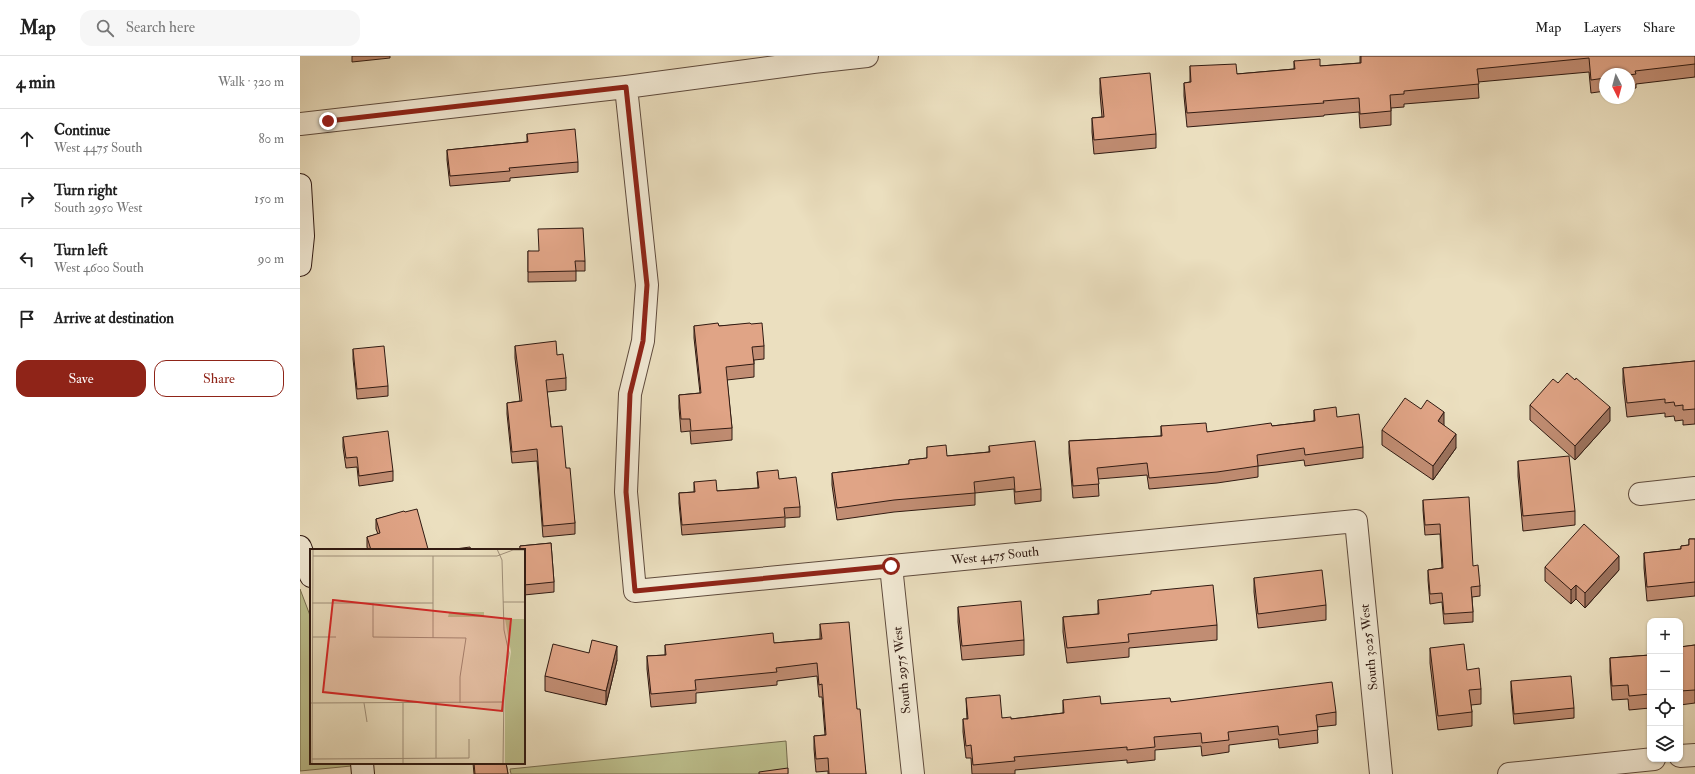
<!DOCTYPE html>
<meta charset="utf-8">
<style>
:root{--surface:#fff;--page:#f6f6f6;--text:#222;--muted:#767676;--line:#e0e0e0;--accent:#8f2418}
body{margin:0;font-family:"IM FELL Double Pica",serif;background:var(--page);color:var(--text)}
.controls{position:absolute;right:12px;bottom:12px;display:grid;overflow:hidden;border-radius:8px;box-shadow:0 1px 3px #0004}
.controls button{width:36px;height:36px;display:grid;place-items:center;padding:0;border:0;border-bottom:1px solid var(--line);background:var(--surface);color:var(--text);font:20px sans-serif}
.compass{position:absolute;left:1299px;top:12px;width:36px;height:36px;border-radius:50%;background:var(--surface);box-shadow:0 1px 3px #0004;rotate:174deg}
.stop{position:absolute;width:12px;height:12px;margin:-9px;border:3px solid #8f2418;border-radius:50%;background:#fff}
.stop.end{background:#8f2418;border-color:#fff;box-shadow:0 1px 4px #0008}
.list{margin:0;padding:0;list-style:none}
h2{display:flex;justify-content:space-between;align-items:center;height:52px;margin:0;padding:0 16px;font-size:17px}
h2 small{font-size:13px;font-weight:400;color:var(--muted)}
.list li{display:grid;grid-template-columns:26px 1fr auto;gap:12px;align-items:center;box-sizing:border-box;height:60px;padding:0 16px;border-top:1px solid var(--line)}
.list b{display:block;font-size:15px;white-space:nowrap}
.list p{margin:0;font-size:13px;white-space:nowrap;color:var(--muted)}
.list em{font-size:13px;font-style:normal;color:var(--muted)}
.actions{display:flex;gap:8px;padding:12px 16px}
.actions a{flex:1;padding:9px 0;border:1px solid var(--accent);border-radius:12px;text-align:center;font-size:14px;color:var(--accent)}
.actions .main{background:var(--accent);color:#fff}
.icon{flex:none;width:22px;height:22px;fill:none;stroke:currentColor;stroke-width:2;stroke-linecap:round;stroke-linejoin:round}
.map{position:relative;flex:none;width:1395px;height:718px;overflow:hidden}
header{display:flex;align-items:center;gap:24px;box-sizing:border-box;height:56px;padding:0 20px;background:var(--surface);border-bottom:1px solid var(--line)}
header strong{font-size:19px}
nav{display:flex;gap:22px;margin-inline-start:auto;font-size:14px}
.search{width:280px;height:36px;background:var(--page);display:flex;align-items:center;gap:10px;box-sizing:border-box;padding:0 14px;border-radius:12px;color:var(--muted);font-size:15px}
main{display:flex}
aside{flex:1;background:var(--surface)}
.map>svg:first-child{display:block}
.green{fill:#bdc08e;stroke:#766d50}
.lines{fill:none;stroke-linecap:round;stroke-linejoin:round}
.street-casing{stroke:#5f4b3d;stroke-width:24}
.secondary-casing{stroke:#301a12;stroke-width:24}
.street{stroke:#f2ead5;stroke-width:22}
.secondary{stroke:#f2ead5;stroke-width:22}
.wall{fill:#c18d73;stroke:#301a12}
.shaded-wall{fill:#9d735e;stroke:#301a12}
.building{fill:#e0a486;stroke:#301a12}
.route{stroke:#8f2418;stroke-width:5}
.labels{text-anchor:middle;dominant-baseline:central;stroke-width:3;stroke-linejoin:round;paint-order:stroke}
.street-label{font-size:13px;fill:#301a12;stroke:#f2ead5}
.inset-road{fill:none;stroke:#a0907a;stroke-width:1}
.view{fill:#d62828;fill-opacity:0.15;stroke:#d62828;stroke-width:2}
.inset-edge{fill:none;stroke:#301a12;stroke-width:2}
</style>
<header>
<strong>Map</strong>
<div class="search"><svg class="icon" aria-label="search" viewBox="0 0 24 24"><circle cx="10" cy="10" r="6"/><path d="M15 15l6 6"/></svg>Search here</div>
<nav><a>Map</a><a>Layers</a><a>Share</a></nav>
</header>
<main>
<aside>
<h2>4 min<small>Walk · 320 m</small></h2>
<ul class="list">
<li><svg class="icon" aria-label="ahead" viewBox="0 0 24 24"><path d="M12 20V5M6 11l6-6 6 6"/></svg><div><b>Continue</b><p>West 4475 South</p></div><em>80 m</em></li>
<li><svg class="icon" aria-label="right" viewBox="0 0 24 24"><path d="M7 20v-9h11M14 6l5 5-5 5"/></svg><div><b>Turn right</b><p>South 2950 West</p></div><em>150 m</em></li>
<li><svg class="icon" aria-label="left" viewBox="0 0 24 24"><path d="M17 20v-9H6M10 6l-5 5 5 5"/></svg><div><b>Turn left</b><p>West 4600 South</p></div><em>90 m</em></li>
<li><svg class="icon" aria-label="arrive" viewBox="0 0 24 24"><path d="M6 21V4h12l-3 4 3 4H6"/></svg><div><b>Arrive at destination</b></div></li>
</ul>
<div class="actions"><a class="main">Save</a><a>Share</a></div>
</aside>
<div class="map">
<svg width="1395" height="718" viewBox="0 0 1395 718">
<rect width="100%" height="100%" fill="#ebdfbf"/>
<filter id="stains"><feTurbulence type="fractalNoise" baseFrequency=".005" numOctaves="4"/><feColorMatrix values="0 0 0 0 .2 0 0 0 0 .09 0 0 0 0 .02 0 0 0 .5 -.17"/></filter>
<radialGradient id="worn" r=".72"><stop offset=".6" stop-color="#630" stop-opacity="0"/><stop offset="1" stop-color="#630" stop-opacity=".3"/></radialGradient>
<path class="green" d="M0 533 11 562V707H50L51 710 0 715Z
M486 685 488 717 481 718H211L210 713Z"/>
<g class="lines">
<defs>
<path id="street" d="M326 31 347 229 343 285 330 338 326 436 335 535 1056 465 1081 718
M0 68 326 31 513 6 567 0
M1340 438 1395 432
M591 510 613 718
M1380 700 1395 699
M1209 718 1354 703"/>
<path id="secondary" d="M0 129 3 180 0 209
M0 491 11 520
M62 707 63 718"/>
</defs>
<use href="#street" class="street-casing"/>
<use href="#secondary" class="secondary-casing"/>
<use href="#street" class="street"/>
<use href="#secondary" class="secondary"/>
</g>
<path class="wall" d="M52 0H90V2L52 6Z
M1060 0H1395V21L1336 28V32L1329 33V18H1305V35L1291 37 1289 16 1178 26 1179 42 1104 48V51L1091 52V69L1060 72 1059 56 1024 59V60L887 71 884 40V27L890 26V10L937 18 994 13V5L1020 10 1060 7Z
M800 22 856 78V92L794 98 792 76V62L802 61 800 37Z
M227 78 278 106V116L210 122V125L150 130 147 104V94L227 86Z
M228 195 285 205V215H276V225L228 226Z
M451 268 464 290V303L454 304V321L427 324 432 372V384L391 388 390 375 381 376 379 352V339L400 337 394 282V270H419Z
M215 290 257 299 266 322V334L247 336 251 371 266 412 275 467V478L243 481 237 405 212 407 207 358V347L220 345 215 302Z
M53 293 88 330V340L57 343 53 303Z
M1395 305V368L1383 369V364L1375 365 1374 360 1365 361V357L1327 361 1323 327V312Z
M1275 324 1310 365 1275 404 1230 364V349L1258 327Z
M1014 354 1037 361 1063 391V402L1005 410 1004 404 958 410V421L917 427 849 433 847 419 798 423 799 440 773 442 769 397V385L861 380V370L907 376 972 370 1014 365Z
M1144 369 1156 392 1133 424 1082 389V374Z
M43 381 93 415V425L59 430 57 411 46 412 43 391Z
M689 390 741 433V445L715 448 714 433 675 437V449L594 456 537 464 532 429V417L609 408V404L627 402V391L647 400 689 396Z
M1218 405 1275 455V469L1223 475 1218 420Z
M457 416 479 423 500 451V461L485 462V471L382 479 379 447V437L394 436V426L417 435 458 432Z
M1123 444 1173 510 1180 530V540L1172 541 1173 556V566L1144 568 1142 546 1130 548 1128 524V514L1142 512 1140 478 1125 479 1123 454Z
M105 456 128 494H68L67 491V481L78 478 76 473V463Z
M1389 483H1395V540L1347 545 1344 512V497L1381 493V490L1389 489Z
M251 487 254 526V536L224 539V494H220V490Z
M1245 511 1319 514 1285 552 1276 543 1271 548 1245 525Z
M954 522 1026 549V564L958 572 954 536Z
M798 544 917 569V584L829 592V601L767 607 763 576V561L798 558Z
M658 551 724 584V599L662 604 658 566Z
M520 568 557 653 566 718H528V715L516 716 514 693V680L525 679 522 641H519L517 620 477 625V629L396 637V647L351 651 347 613V600L365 599V589L474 587 520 583Z
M1395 589V647L1380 649V591Z
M1130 592 1167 614 1181 633V648L1171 649 1172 656V670L1138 674 1130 607Z
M289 597 317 604 306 649 245 635V620Z
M1350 599V652L1329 654 1328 643 1312 644 1310 616V602Z
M1211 625 1274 652V662L1214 668 1211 635Z
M666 642 702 662 711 663 763 657V644L801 648 871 646 1036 656V669L1017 671 1018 687 979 692 978 683 929 689V696L902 700 901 690 855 694V704L827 707V704L715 714V718H672L671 702H666L663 676V663H667Z
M173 707H206L208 718H174Z"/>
<path class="shaded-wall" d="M1310 351V365L1275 404V390Z
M1144 356V370L1138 365Z
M1156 378V392L1133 424V410Z
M1319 500V514L1285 552V537Z
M1276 529V543L1271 548V534Z
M317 590V604L306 649V635Z"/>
<path class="building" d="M1061 0H1395V8L1335 15 1336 18 1329 19V18H1305V22L1291 24 1289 2 1177 13 1179 28 1104 35V38L1090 39 1091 55 1060 58 1059 42 1023 45 1024 47 887 57 884 27 891 26 890 10 936 8 937 18 995 13 994 5 1020 3V10L1061 7Z
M850 17 856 78 794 84 792 62 804 61 800 22Z
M275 73 278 106 209 112 210 115 150 120 147 94 228 86 227 78Z
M283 172 285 205H275L276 215 228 216V195H239L238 173Z
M418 267 419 270 450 267 451 268 462 267 464 290 452 291 454 308 426 311 432 372 391 375 390 363H381L379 339 401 337 394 270Z
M256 285 257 299 263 298 266 322 246 324 251 371 262 370 266 412H270L275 467 243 470 237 393 212 396 207 347 222 345 215 290Z
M84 290 88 330 57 333 53 293Z
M1395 305V353L1383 354V349L1375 350 1374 346 1365 347V343L1327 347 1323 312Z
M1267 317 1275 324 1276 322 1310 351 1275 390 1230 349 1253 323 1258 327Z
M1105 342 1121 353 1127 344 1144 356 1138 365 1156 378 1133 410 1082 374Z
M1036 351 1037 361 1059 358 1063 391 1005 399 1004 392 957 399 958 410 917 416 849 422 847 407 797 412 799 428 773 430 769 385 862 380 861 370 906 367 907 376 971 367 972 370 1015 365 1014 354Z
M88 375 93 415 59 420 57 401 46 402 43 381Z
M735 385 741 433 715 436 714 421 674 426 675 437 594 444 537 452 532 417 609 408V404L627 402V391L646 389 647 400 690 396 689 390Z
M1269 400 1275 455 1223 460 1218 405Z
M478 414 479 423 496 421 500 451 484 452 485 461 382 469 379 437 395 436 394 426 416 424 417 435 459 432 457 416Z
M1169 441 1173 510 1178 509 1180 530 1171 531 1173 556 1144 558 1142 537 1130 538 1128 514 1143 512 1140 468 1125 469 1123 444Z
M117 453 128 493 125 494H71L67 481 80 477 76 463 104 455 105 456Z
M1284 468 1319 500 1285 537 1276 529 1271 534 1245 511Z
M1389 483H1395V526L1347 531 1344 497 1381 493V490L1389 489Z
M251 487 254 526 224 529V494H220V490Z
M170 491 171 494H148Z
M1022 514 1026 549 958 558 954 522Z
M913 529 917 569 828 578 829 586 767 592 763 561 799 558 798 544 851 538V535Z
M721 545 724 584 662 590 658 551Z
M549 566 557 653H560L566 718H529L528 702 516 703 514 680 526 679 522 628 519 629 517 607 476 612 477 616 395 624 396 634 351 638 347 600 366 599 365 589 473 577 474 587 522 583 520 568Z
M292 584 317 590 306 635 245 620 253 588 289 597Z
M1164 588 1167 614 1179 612 1181 633 1169 634 1172 656 1138 660 1130 592Z
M1395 589V634L1380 635V591Z
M1350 599V638L1329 640 1328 629 1312 630 1310 602Z
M1271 620 1274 652 1214 658 1211 625Z
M1032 626 1036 656 1016 659 1018 674 979 679 978 670 928 676 929 684 902 687 901 677 854 681 855 691 827 694V691L714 701 715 705 673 709 671 689 666 690 663 663H668L666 642 700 639 702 662 711 661V663L764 657 763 644 800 640 801 648 870 642 871 646Z
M174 707H206L208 718H175Z
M488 712V718H459V716Z"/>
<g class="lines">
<path class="route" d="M28 65 326 31 347 229 343 285 330 338 326 436 335 535 591 510"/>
</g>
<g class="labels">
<g class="street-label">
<text transform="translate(695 500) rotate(-6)">West 4475 South</text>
<text transform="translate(1069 591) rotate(-96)">South 3025 West</text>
<text transform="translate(602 614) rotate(-96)">South 2975 West</text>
</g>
</g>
<g transform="translate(10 493)">
<rect width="215" height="215" fill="#ebdfbf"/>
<path d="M143 63H174V68H138L139 64ZM195 70H215V215H195V140L201 103Z" fill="#bdc08e"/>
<path class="inset-road" d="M187 0 192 11 194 81 199 104 194 139 193 215M3 7H187L203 1H215M123 7V89M193 53H215M2 54H123M63 54V88L156 89 150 128V154M2 88H26M0 154 193 153M54 154 57 173M93 154V215M126 154V209M2 210 159 209V190M2 215 3 0"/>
<path class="view" d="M23 51 201 70 192 162 13 143Z"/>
<rect width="215" height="215" class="inset-edge"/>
</g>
<rect width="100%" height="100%" filter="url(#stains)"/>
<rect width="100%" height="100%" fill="url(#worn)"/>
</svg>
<div class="controls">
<button>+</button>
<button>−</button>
<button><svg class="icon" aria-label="locate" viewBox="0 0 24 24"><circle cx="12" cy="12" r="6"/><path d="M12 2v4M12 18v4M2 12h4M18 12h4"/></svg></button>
<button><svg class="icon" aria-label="layers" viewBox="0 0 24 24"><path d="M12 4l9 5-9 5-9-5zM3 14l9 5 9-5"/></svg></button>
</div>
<svg class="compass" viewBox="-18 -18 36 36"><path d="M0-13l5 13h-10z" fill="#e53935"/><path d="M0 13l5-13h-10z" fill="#767676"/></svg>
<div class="stop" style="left:591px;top:510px"></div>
<div class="stop end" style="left:28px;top:65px"></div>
</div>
</main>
